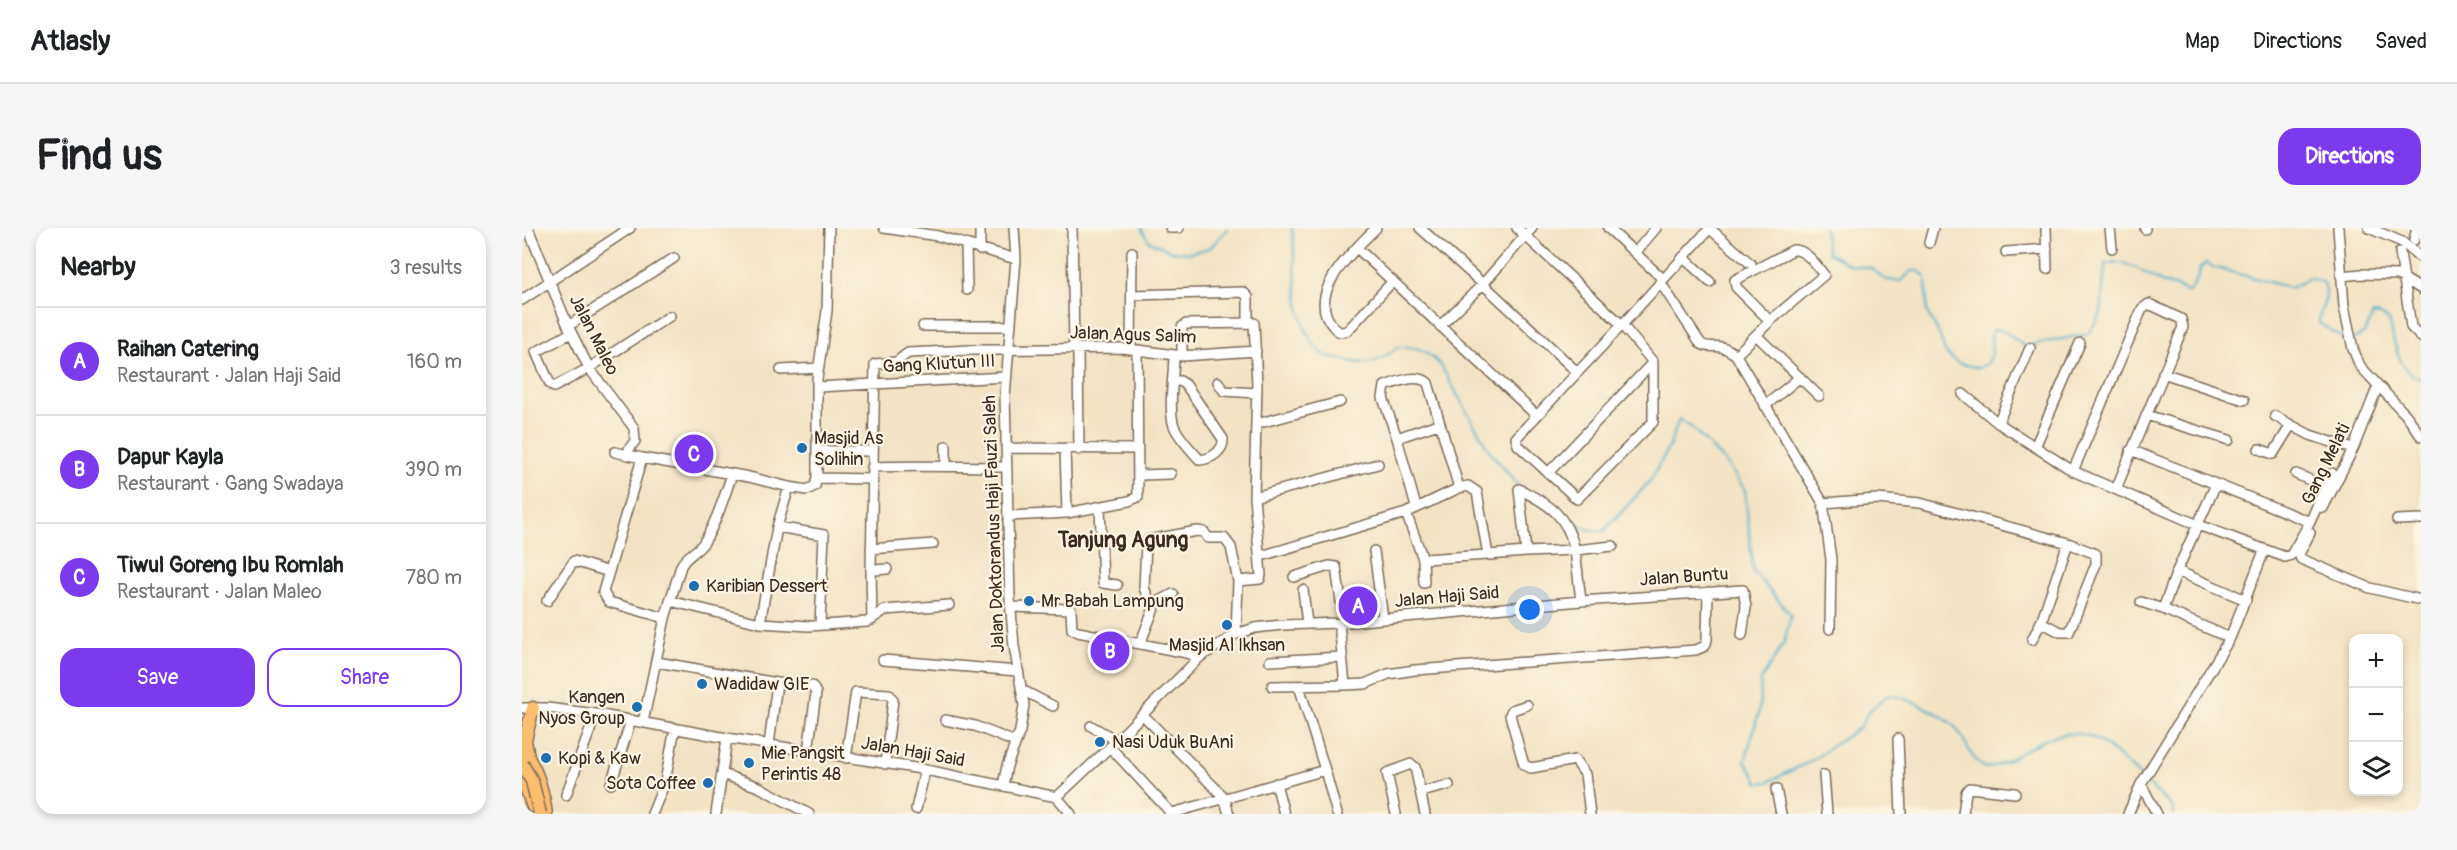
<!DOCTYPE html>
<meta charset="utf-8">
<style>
:root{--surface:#fff;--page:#f6f6f6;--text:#202124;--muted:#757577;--line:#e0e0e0;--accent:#7c3aed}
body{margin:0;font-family:Pangolin,sans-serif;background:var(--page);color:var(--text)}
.controls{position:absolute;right:18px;bottom:18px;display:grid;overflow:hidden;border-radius:12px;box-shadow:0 3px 9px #0003}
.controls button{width:54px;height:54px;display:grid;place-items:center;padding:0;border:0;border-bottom:2px solid var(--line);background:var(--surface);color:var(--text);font:30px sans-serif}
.you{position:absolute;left:1008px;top:382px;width:21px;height:21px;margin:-15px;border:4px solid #fff;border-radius:50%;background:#1a73e8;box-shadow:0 0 0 9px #1a73e833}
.badge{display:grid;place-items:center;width:39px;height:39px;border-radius:50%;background:var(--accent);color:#fff;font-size:20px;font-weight:700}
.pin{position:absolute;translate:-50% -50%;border:3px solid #fff;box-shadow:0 2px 6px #0006}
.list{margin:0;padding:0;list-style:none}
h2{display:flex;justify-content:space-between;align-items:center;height:78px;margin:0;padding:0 24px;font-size:26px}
h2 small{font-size:20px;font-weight:400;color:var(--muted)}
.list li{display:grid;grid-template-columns:39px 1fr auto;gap:18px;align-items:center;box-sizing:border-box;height:108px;padding:0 24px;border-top:2px solid var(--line)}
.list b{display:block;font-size:22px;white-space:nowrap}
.list p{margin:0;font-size:20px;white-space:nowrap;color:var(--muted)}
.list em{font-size:20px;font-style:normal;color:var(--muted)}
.actions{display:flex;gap:12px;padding:18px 24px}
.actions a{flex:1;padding:14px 0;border:2px solid var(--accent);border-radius:18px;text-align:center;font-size:21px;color:var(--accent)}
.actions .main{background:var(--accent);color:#fff}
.icon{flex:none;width:33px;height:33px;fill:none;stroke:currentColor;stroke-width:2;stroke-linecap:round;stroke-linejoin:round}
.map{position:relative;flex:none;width:1899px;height:586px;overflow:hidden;border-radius:18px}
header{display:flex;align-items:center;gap:36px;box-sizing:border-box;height:84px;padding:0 30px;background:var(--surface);border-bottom:2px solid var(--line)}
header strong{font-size:28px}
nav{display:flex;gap:33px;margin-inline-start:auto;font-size:21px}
.intro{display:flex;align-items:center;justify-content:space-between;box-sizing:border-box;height:144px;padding:0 36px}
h1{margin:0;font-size:42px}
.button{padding:15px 27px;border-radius:18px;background:var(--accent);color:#fff;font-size:21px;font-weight:700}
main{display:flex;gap:36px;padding:0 36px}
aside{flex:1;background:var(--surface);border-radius:18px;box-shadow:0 3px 9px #0003}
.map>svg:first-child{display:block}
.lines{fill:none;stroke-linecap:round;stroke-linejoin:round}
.stream{stroke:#4faece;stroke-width:2}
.minor-casing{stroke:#7b6b58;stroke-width:12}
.major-casing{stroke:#7b6b58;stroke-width:15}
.minor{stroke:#fff;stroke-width:9}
.major{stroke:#fcbd6e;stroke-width:12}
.major-bridge-casing{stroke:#7b6b58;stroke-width:15;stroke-linecap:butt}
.major-bridge{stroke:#fcbd6e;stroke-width:12}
.poi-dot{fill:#1f6fb2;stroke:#fcf5e5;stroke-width:2}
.labels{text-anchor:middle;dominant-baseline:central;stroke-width:4.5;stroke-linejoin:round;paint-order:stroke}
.street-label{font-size:18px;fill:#3b2a1e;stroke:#fcf5e5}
.poi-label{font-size:18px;fill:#3b2a1e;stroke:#fcf5e5;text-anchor:start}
.quarter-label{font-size:21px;font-weight:bold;fill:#3b2a1e;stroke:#fcf5e5}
</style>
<header>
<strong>Atlasly</strong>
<nav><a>Map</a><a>Directions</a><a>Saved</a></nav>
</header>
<div class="intro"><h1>Find us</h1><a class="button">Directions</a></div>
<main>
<aside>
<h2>Nearby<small>3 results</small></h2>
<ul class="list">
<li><span class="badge">A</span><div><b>Raihan Catering</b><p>Restaurant · Jalan Haji Said</p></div><em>160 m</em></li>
<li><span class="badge">B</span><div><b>Dapur Kayla</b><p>Restaurant · Gang Swadaya</p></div><em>390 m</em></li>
<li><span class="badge">C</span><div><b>Tiwul Goreng Ibu Romlah</b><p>Restaurant · Jalan Maleo</p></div><em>780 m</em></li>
</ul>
<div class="actions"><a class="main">Save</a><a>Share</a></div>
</aside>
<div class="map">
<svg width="1899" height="586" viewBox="0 0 1899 586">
<rect width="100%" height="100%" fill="#fcf5e5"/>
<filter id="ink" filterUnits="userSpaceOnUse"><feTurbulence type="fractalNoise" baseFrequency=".0167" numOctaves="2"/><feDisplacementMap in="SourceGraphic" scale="12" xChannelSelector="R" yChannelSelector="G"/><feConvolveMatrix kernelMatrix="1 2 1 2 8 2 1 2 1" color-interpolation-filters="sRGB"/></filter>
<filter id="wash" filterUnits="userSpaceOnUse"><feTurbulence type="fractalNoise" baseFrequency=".008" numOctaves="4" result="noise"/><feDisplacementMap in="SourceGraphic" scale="24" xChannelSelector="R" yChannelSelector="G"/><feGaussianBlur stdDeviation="1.35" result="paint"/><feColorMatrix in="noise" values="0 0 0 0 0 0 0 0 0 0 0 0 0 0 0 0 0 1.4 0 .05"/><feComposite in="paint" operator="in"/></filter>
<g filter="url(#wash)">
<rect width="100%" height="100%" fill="#f2e3c5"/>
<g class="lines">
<path class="stream" d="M619 0 627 13 649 23 666 25 688 20 706 0
M770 0C775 35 769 106 803 127 808 131 819 131 825 133 848 138 859 133 876 119 897 118 902 122 918 136L968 224 996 257
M1302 0 1306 25 1330 38 1349 40 1364 52 1379 53 1390 43H1397L1404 49 1405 84 1417 106 1423 124 1431 131 1436 135 1457 140 1466 135 1470 126 1469 105 1473 101 1482 103 1502 118 1566 106 1579 86 1583 36C1606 29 1622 47 1642 55 1650 59 1657 58 1665 64L1668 63 1677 47 1678 40 1684 35 1691 39 1769 60 1787 50 1801 54C1810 69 1797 79 1797 95L1827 114
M1832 111 1843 105 1851 86 1859 87 1867 92C1873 113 1874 144 1899 151
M1030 276C1053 290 1051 303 1082 303L1128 253 1148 217 1157 191 1170 200 1205 236 1223 262 1231 343 1269 387 1262 415 1239 452 1237 484 1223 533 1237 555 1246 554 1289 533 1338 499 1347 483 1366 467C1384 469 1416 484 1430 496 1445 509 1444 528 1463 540 1481 537 1495 527 1510 518 1563 489 1581 514 1619 549
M1623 553 1651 580 1652 586"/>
</g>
</g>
<g filter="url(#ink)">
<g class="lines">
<defs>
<path id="minor" d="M6 0 46 98 67 140 112 200 113 213 107 221
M362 0 416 8 494 31
M458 0V22
M550 0 552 120
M648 0H657
M854 0C832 22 782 66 811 98 816 104 819 106 826 102L871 53
M898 0 961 56 1055 144
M995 0 1100 97 1131 134V194L1055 271 996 217 994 210 1100 97 1188 0
M1086 0 1141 51
M1187 0 1229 36
M1524 0 1525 41
M1588 0 1590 20
M1623 0V1
M1816 0 1822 78 1831 121 1838 138 1884 187 1899 208
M1847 0 1880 14 1899 30
M1892 12 1895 0
M1407 15 1411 0
M444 17 445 62
M835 20 1014 187
M1484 24 1525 21
M1878 24 1889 99 1899 109
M1113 25 1134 0
M1161 29 1188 54
M1819 48 1839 46 1876 47 1899 61
M1138 54 1179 116C1192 123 1195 112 1214 127
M610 67 721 64 726 69V94
M0 72 108 0
M1248 93 1214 59 1213 52 1271 22C1284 21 1294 37 1302 47L1248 93 1214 127 1301 275 1355 271 1398 275 1546 315 1574 326V336L1547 404H1538L1519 394
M46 98 152 30
M401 98H489
M918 98 961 56 1010 0
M49 105 14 124 28 156 32 159 67 140 148 88
M1234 107 1297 168
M556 121 557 222
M609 121 610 24
M660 128V99L664 96 732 95 735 157 732 269
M259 142 297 140
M1641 145 1722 172
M652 153H658L664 157 701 211C702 223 689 231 678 232 669 222 657 210 652 198 646 181 652 146 652 127
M696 154 702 163 735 165
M295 159 484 149
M1441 166 1476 195 1551 243 1676 297 1763 329 1769 327 1788 294 1810 245
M1243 178 1278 149
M1624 187 1707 212
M1753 188 1769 197
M1476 195 1508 120
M734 196 818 174
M875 210 916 196
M424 218V238
M1513 219 1558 115
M484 220 616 221
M543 221 545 285
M1737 221 1751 226 1769 197 1788 207 1831 221
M1609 222 1788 294
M296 223H350
M93 224 120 230
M350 239C395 237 439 239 484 239
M1551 243 1620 81 1627 76 1659 91 1661 99 1594 261
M1026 245 1131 134
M1774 246 1804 259
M617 247 649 246
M295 250 350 251
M997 261C1027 276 1045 287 1053 322L1004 324
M1301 275 1309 331 1308 401
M578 279 581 355 595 357
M894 279 875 210 861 170 863 158C875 154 896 145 906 155L937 260
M1801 280 1831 221 1856 158
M486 288 545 285 607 273 616 269 615 122
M1875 292 1899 291
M255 299 302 307 298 397
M1788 305 1777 326 1779 331 1848 360 1899 372
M349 321 411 316
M852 323 861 391
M966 327 1004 324 997 261
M739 328 884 285 937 260 946 258 955 264 966 327 901 331 884 285
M901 331 902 355
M349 341 350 392
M365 341 352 342 349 339 353 136 374 134 386 125 449 122 601 120 660 128 734 123
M1655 343 1724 372
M772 349 807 338 814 339 822 395
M781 362 785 396
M25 373 52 333 87 344
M148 373 238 395 287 398 345 394 363 382 427 377
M1059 373 1053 322 1091 318
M1619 374 1641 381 1708 410
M489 379 549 381 550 401 556 404 660 424 678 429
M631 380 622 360 624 315 627 312 675 303 682 304 686 310H702L709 319 716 353
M1641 381 1655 343 1694 256
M143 390 87 374 81 364 120 230 227 249 267 259 285 262 293 258 295 250V151L305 83 307 0
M238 395 255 299 267 259
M714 406 716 353 738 351 739 347 732 269 856 236
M1510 412 1519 394 1546 315
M618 416 634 375 651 366
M361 432 496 443
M748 433 820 429
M135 434 255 455 290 458 294 465 286 523
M823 457 843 456 866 446 893 442 1174 422 1183 418 1185 412 1186 364
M750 458 823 457 817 395
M777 458 803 542 815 586
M500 462 531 478
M1005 477 990 482 988 487 1002 537 1009 540 1053 532 1063 546 1068 586
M0 480H25L74 486 205 510 399 541 535 569 588 519 678 429 714 406 733 400 760 397 817 395 1059 373 1221 362 1224 379 1220 407
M621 487 702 569 707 586
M423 492 453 498 493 514
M121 494 143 390 159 338C164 327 176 324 182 314 195 294 202 268 210 247
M569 498 594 512
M1376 511 1379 586
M247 517 255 455
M588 519 650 586
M324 530 334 464 367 466 371 472 363 536
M200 546 237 559 287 586
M1302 547 1305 586
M754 555 762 586
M89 556 109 492
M1619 556 1635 586
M481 557 485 538 498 503 502 477 492 418 488 372 483 168 494 31 492 0
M1254 561 1259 586
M899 564 927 557
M44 567 74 486
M535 569 549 586
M394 581 403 542
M130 586 143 554 153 500
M194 586 205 510
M647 586 803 542
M874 586 865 545 889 536 893 539 903 586
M1441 586 1444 564 1447 560 1493 565
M1606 586 1619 556 1708 410 1742 323"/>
<path id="major" d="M0 522C15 539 21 564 24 586
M6 529 3 512 11 480
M0 549 11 579"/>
</defs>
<use href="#minor" class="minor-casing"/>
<use href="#major" class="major-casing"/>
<use href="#minor" class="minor"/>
<use href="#major" class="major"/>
<defs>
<path id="major-bridge" d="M0 536 10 553 18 586"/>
</defs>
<use href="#major-bridge" class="major-bridge-casing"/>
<use href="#major-bridge" class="major-bridge"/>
</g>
</g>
<g class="poi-dot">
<circle cx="280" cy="220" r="6"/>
<circle cx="172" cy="358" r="6"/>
<circle cx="507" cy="373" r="6"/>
<circle cx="705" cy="397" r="6"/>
<circle cx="180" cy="456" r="6"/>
<circle cx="115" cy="479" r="6"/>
<circle cx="578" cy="514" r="6"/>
<circle cx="24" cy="530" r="6"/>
<circle cx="227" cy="535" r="6"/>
<circle cx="186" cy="555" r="6"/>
</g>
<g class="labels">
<g class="street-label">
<text transform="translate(72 107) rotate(63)">Jalan Maleo</text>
<text transform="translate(611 107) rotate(2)">Jalan Agus Salim</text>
<text transform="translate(417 136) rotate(-3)">Gang Klutun III</text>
<text transform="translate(1804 236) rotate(-64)">Gang Melati</text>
<text transform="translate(472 296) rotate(-92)">Jalan Doktorandus Haji Fauzi Saleh</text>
<text transform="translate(1162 349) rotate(-4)">Jalan Buntu</text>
<text transform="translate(925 369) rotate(-5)">Jalan Haji Said</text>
<text transform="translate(391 524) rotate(10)">Jalan Haji Said</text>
</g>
<g class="poi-label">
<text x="292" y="210">Masjid As<tspan x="292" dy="21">Solihin</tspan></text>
<text x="184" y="358">Karibian Dessert</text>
<text x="519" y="373">Mr Babah Lampung</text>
<text x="705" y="417" text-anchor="middle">Masjid Al Ikhsan</text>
<text x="192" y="456">Wadidaw GIE</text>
<text x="103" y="469" text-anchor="end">Kangen<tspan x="103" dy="21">Nyos Group</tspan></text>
<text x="590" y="514">Nasi Uduk BuAni</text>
<text x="239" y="525">Mie Pangsit<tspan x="239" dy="21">Perintis 48</tspan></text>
<text x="36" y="530">Kopi &amp; Kaw</text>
<text x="174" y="555" text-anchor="end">Sota Coffee</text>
</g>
<g class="quarter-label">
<text x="601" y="312">Tanjung Agung</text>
</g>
</g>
</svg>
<div class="controls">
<button>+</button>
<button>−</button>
<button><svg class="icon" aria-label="layers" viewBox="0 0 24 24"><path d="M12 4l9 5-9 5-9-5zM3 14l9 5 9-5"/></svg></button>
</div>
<div class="you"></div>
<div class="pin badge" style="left:836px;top:378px">A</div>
<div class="pin badge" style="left:588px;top:423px">B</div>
<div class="pin badge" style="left:172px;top:226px">C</div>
</div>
</main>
